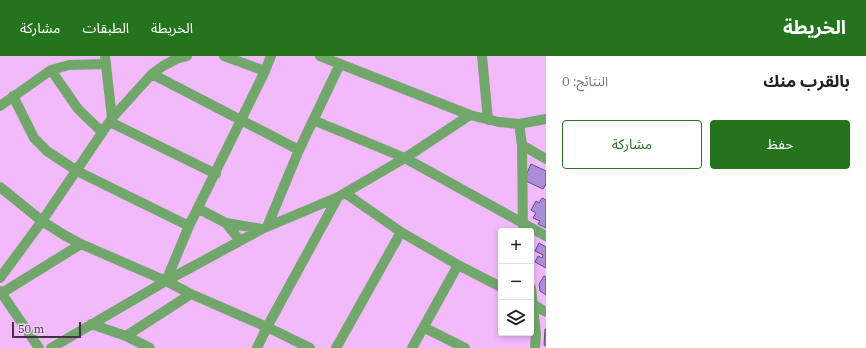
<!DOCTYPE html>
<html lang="ar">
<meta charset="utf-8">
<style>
:root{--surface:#fff;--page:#f2f2f2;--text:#202124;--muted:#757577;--line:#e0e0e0;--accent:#24741d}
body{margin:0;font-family:"IBM Plex Serif","Noto Sans Arabic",serif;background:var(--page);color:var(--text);direction:rtl}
.controls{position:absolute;right:12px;bottom:12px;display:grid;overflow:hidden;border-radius:4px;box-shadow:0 2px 6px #0003}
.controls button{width:36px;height:36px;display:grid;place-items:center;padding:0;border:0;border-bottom:1px solid var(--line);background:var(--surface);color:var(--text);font:20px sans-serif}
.scale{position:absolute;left:12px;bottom:10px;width:69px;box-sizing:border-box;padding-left:4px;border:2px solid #452f49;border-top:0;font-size:11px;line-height:14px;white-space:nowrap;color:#452f49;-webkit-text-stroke:3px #f2d0f8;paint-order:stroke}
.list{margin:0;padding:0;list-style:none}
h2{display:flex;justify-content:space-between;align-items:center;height:52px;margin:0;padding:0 16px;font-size:17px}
h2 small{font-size:13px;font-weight:400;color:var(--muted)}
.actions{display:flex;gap:8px;padding:12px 16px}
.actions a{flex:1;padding:9px 0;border:1px solid var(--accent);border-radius:4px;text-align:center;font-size:14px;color:var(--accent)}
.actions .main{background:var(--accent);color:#fff}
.icon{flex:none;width:22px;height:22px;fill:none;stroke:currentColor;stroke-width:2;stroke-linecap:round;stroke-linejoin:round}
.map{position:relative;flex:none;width:546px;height:292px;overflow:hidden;direction:ltr}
header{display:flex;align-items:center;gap:24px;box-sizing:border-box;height:56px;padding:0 20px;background:var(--accent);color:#fff}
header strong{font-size:19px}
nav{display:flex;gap:22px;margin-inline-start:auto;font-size:14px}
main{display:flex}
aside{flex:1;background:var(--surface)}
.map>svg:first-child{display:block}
.building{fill:#ab8ed7;stroke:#65498c}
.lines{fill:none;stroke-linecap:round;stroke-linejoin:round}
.minor{stroke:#72a76c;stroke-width:10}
</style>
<header>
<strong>الخريطة</strong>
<nav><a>الخريطة</a><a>الطبقات</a><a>مشاركة</a></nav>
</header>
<main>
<aside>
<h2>بالقرب منك<small>النتائج: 0</small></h2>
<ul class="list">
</ul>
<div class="actions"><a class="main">حفظ</a><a>مشاركة</a></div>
</aside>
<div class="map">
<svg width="546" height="292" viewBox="0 0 546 292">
<rect width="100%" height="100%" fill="#f2b9fb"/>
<path class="building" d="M531 108 546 115V128L543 133 526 125 527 117Z
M542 142 546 144V172L538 168 540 165 533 162 536 157 531 154 536 145 539 147Z
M539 187 546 191V212L535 206 538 200 542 202 543 199 535 195Z
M544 220 546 221V239L540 235 539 228Z
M545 273H546V290L544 289Z"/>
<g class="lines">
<path class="minor" d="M105 0 112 62
M320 0 470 59 499 66 519 68 522 89 523 175
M482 0 488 64
M51 14 78 53 102 76
M265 15 271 0
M152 18 299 94
M13 40 34 82 47 95 77 115 189 170
M0 50 51 14 69 9 106 8
M313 64 405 102 546 180
M110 66 216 118
M519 68 546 63
M522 89 546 103
M0 131 42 165 64 179 81 188 166 225 191 238 267 271 310 292
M345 137 401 176 458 209 501 231
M199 153 226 167 240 185
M226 167 262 173
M267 171 299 94 340 8
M0 222 42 165 112 62 152 18 163 10 176 3 187 0
M166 225 189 170 265 15 224 0
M531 232 536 278 535 292
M0 235 39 292
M2 237 81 188
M531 247 546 256
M91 268 126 280 150 292
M425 272 465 292
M126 280 191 238
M51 292 166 225 262 173 338 141 405 102 470 59
M257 292 267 271 338 141
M336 292 401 176
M412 292 458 209"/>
</g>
</svg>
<div class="controls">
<button>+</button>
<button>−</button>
<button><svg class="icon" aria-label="layers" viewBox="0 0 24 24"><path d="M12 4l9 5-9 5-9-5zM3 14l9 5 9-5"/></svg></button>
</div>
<div class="scale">50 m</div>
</div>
</main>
